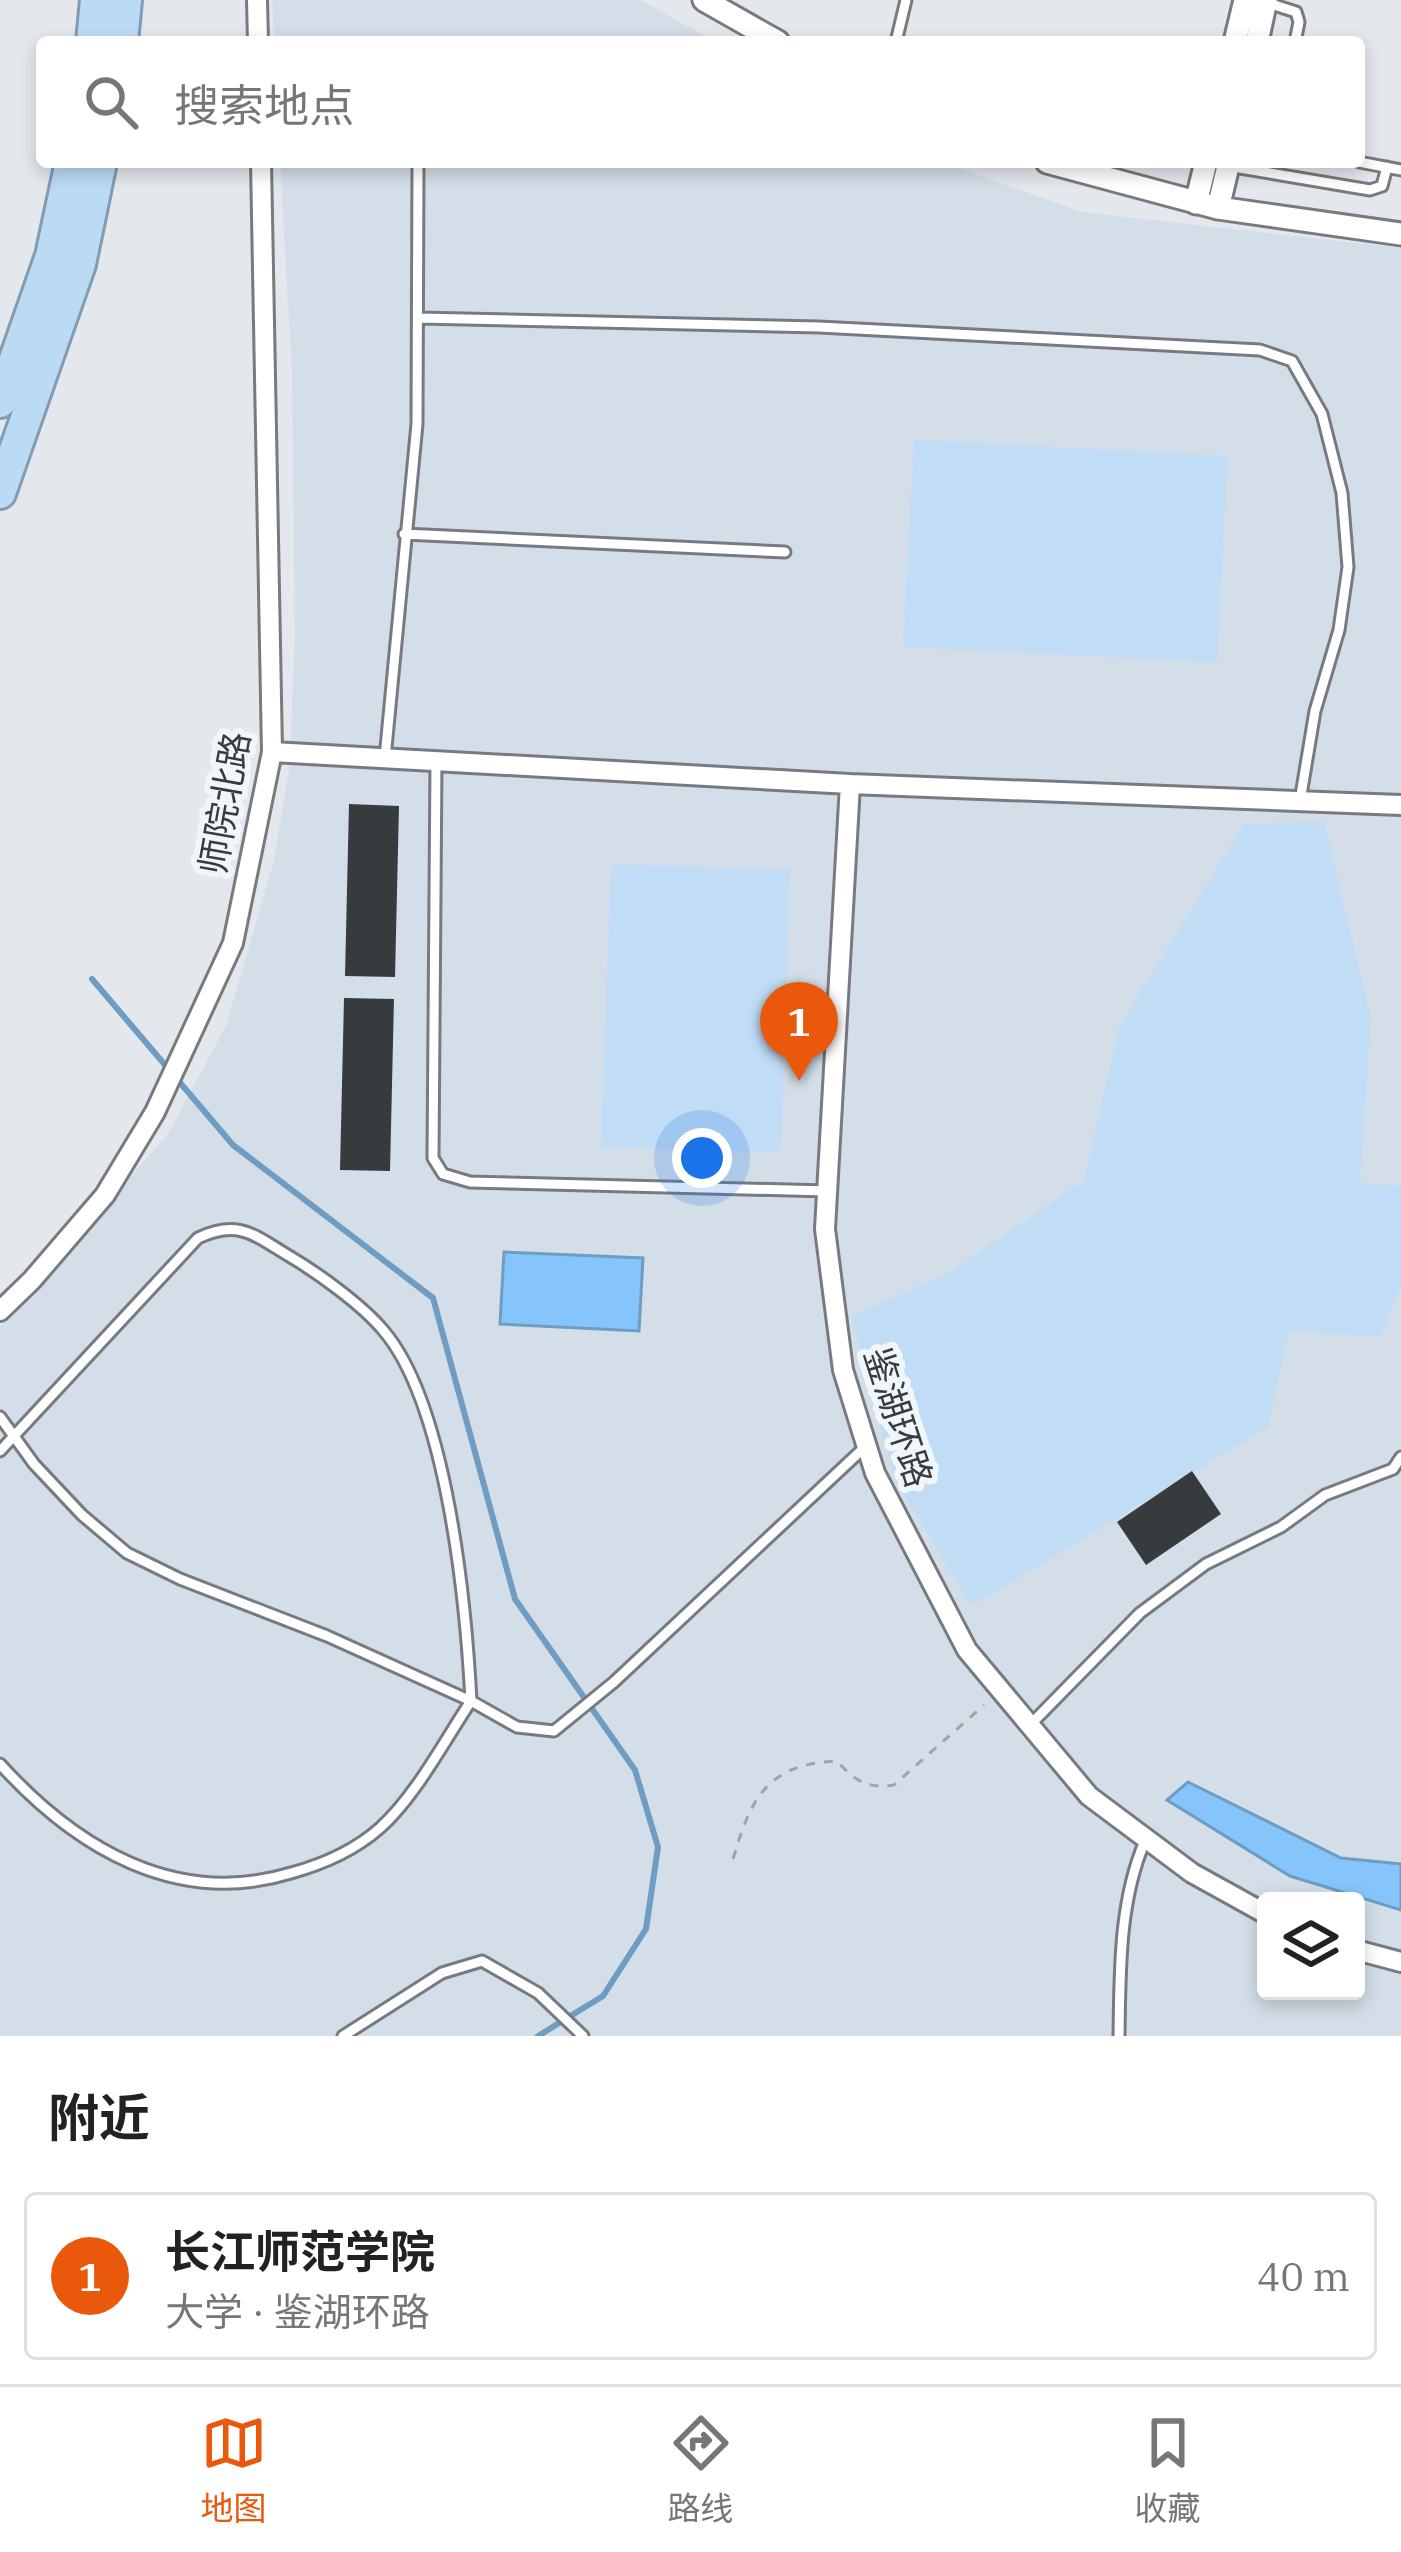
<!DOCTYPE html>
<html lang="zh">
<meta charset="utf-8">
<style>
:root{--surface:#fff;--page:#f2f2f2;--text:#222;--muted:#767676;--line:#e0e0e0;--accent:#ea580c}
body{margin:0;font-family:"IBM Plex Serif","Noto Sans SC",serif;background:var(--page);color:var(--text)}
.controls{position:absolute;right:36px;bottom:36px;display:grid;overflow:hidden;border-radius:12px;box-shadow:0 6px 18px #0003}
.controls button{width:108px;height:108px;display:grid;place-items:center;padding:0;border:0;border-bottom:3px solid var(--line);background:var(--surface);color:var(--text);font:60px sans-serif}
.you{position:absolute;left:702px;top:1158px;width:42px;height:42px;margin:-30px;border:9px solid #fff;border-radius:50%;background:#1a73e8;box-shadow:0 0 0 18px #1a73e833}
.badge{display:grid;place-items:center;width:78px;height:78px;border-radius:50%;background:var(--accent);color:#fff;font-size:39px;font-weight:700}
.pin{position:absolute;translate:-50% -99px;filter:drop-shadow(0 3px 6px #0008)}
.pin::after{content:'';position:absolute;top:63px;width:42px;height:36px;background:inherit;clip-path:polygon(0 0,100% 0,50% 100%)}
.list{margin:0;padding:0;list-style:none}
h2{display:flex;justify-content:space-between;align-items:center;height:156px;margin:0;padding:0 48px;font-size:51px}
h2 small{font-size:39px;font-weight:400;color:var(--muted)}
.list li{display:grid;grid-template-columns:78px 1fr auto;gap:36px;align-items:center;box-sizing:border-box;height:168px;margin:0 24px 24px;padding:0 24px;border:3px solid var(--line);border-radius:12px}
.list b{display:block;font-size:45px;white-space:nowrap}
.list p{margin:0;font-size:39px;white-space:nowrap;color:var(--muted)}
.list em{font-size:39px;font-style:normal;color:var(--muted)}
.icon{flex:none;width:66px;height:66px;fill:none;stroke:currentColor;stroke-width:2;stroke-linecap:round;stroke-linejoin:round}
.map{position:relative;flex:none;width:1401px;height:2036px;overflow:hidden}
.search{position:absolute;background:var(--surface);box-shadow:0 6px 18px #0003;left:36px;right:36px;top:36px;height:132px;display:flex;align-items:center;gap:30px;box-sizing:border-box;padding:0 42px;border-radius:12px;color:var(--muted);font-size:45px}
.sheet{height:348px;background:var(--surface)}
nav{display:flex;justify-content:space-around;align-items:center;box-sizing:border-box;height:168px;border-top:3px solid var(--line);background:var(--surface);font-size:33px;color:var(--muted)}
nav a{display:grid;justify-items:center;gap:6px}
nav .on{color:var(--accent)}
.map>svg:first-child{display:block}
.built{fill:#d4dee8;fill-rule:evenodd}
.green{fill:#c1dcf5}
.water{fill:#85c5fb;stroke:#6e9cc2;stroke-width:3}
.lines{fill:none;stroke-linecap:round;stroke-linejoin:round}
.stream{stroke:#6e9cc2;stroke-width:6}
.building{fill:#373b3e}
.service-casing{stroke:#777b7f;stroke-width:15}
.minor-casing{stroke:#777b7f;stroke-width:24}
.tertiary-casing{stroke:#777b7f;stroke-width:27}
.trunk-casing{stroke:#829cb3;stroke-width:36}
.path{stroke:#a0a3a7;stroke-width:3;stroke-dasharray:9 9;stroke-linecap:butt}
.service{stroke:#fff;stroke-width:9}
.minor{stroke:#fff;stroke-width:18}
.tertiary{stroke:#fff;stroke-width:21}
.trunk{stroke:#bbdaf4;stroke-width:30}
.labels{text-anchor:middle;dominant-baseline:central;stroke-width:12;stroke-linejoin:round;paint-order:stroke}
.street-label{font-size:36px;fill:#393b3d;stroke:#f1f6fa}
</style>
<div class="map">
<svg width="1401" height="2036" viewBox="0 0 1401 2036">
<rect width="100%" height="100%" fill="#e4e8ed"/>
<path class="built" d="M272 0H641L715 42H274Z
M280 162H942L1082 212 1401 248V2036H0V1327L167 1135 226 1026 274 860 289 770 295 639 292 375ZM1266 1901H1356V1991H1266Z"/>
<path class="green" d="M914 440 1228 456 1217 662 903 647Z
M1324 822 1371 1018 1360 1183 1401 1186V1287L1380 1336 1289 1331 1268 1427 972 1606 895 1480 851 1317 952 1271 1084 1180 1119 1027 1244 824Z
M611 864 790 870 781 1153 601 1147Z"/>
<path class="water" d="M504 1252 643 1258 639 1331 500 1324Z
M1188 1782 1341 1858 1401 1864V1910L1290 1876 1167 1800Z"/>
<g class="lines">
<path class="stream" d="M92 979 233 1145 433 1298 515 1599 635 1770 658 1847 646 1929 603 1996 538 2036"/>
</g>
<path class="building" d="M349 804 399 806 395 977 345 976Z
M344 998 394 999 390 1171 340 1170Z
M1192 1471 1221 1514 1146 1565 1117 1522Z"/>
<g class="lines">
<defs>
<path id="service" d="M1268 3 1296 12 1299 22 1295 42
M896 42 906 0
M1359 162 1401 170
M1228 166 1370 190 1382 186 1387 167
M419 318 819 327 1260 350 1292 361 1322 414 1342 493 1348 567 1339 630 1315 711 1300 801
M404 534 785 552
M385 758 417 424 418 162
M436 761 433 1158 443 1174 470 1182 827 1191
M0 1417 34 1464 82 1515 127 1553 180 1579 327 1636 471 1701 517 1727 554 1731 614 1682 866 1446
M0 1451 198 1238C239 1219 254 1235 289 1256 318 1273 362 1305 383 1330 447 1404 466 1604 471 1701 445 1740 415 1797 380 1828 354 1851 324 1864 291 1873 176 1908 76 1848 0 1764
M1030 1725 1140 1613 1206 1564 1281 1527 1325 1495 1393 1469 1401 1457
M343 2036 442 1973 482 1961 538 1993 583 2036
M1119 2036C1120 1971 1119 1901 1145 1841"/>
<path id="minor" d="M257 0 258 42
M272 752 850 784 1401 805
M850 784 825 1229 843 1370 875 1473 967 1650 1089 1796 1192 1873 1266 1914
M0 1311 32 1280 105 1195 155 1112 233 943 272 752 261 162
M1356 1950 1401 1962"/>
<path id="tertiary" d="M704 0 778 42
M1235 42 1245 0
M1257 42 1266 0
M1047 162 1218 208 1401 234
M1196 203 1206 162
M1218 208 1229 162"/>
<path id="trunk" d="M92 42 96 0
M122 42 126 0
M0 402 51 256 71 162
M0 493 80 264 101 162"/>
</defs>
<use href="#service" class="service-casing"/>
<use href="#minor" class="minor-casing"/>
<use href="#tertiary" class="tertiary-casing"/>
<use href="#trunk" class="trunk-casing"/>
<path class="path" d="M733 1859C751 1798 767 1764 837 1761 855 1781 867 1789 894 1785L984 1705"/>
<use href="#service" class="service"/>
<use href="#minor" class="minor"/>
<use href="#tertiary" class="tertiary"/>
<use href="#trunk" class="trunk"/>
</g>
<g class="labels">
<g class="street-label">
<text transform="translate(224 803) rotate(-80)">师院北路</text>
<text transform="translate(899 1417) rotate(72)">鉴湖环路</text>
</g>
</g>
</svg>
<div class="controls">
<button><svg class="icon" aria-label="layers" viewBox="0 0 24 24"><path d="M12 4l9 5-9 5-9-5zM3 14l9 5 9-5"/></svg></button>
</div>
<div class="you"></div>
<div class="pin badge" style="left:799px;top:1081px">1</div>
<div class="search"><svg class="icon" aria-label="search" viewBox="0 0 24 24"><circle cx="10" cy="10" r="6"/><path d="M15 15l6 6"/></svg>搜索地点</div>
</div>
<section class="sheet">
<h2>附近<small></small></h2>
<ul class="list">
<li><span class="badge">1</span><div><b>长江师范学院</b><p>大学 · 鉴湖环路</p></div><em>40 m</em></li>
</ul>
</section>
<nav>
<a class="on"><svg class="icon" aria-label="map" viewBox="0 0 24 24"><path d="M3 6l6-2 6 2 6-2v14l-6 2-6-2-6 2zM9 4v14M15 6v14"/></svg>地图</a>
<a><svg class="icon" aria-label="directions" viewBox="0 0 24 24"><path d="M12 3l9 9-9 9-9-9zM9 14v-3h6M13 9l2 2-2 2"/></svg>路线</a>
<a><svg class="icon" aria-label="saved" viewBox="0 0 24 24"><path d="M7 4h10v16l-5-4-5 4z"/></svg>收藏</a>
</nav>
